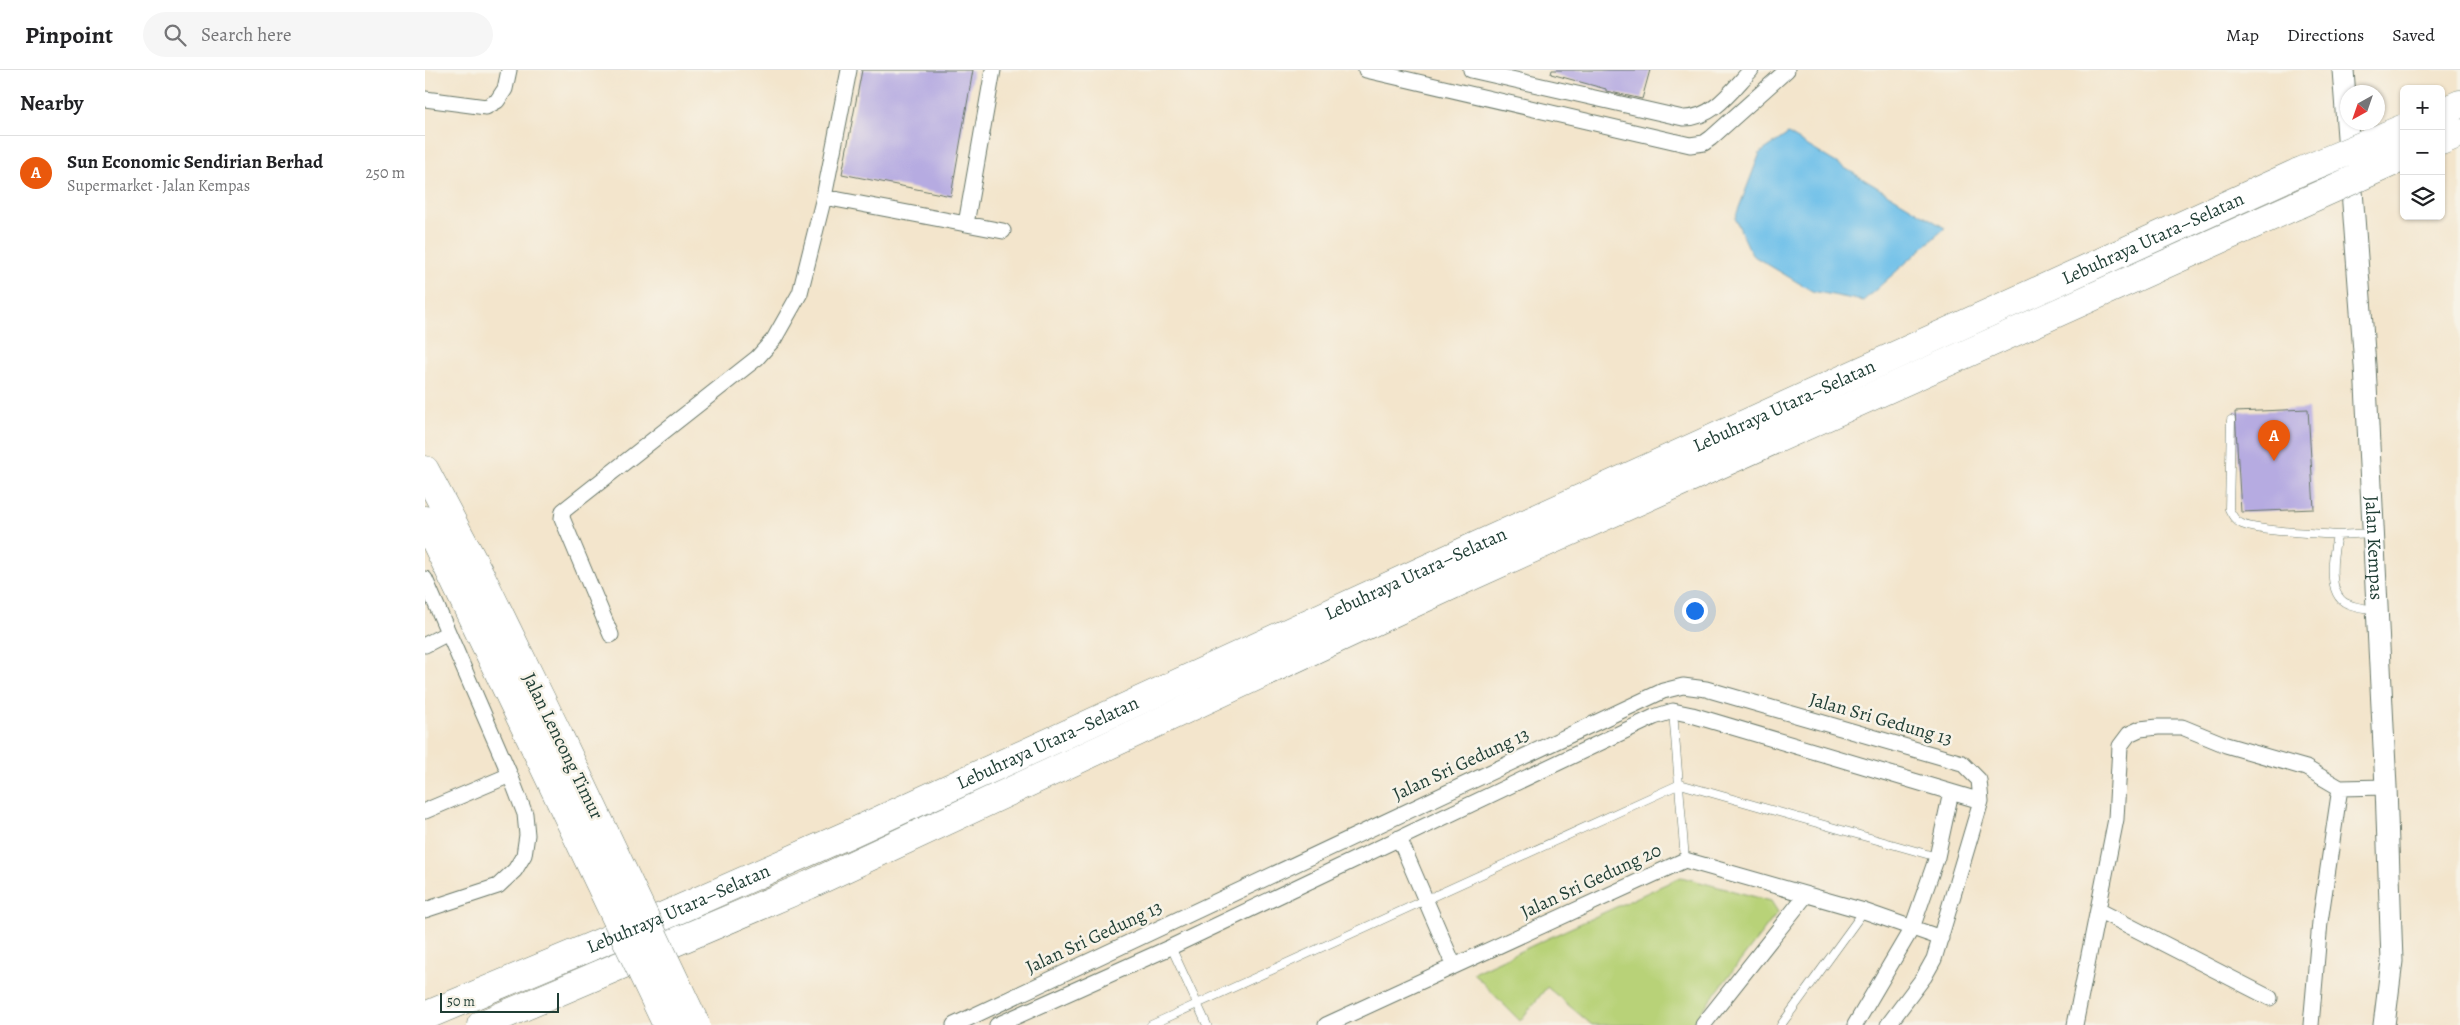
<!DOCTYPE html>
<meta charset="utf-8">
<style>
:root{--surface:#fff;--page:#f6f6f6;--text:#202124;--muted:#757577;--line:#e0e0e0;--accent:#ea580c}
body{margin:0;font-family:Alegreya,serif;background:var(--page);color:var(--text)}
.controls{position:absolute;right:15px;top:15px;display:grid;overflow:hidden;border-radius:8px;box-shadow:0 1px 4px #0004}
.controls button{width:45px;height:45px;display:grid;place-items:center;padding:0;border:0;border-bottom:1px solid var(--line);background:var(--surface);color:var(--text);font:25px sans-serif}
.compass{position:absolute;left:1915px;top:15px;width:45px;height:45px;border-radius:50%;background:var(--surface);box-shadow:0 1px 4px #0004;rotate:220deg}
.scale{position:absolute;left:15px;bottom:12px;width:119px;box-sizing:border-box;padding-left:5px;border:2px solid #1f3d34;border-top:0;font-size:14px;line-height:18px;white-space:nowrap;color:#1f3d34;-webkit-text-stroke:4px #f7f3e8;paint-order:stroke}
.you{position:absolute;left:1269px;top:540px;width:18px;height:18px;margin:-12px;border:4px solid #fff;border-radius:50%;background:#1a73e8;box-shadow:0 0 0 8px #1a73e833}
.badge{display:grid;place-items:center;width:32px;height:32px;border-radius:50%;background:var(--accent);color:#fff;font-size:16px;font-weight:700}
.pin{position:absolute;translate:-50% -41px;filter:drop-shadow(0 1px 2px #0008)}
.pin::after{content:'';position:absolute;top:26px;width:18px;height:15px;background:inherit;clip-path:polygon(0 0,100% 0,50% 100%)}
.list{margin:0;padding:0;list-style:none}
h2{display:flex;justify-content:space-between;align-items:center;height:65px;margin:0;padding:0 20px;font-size:21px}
h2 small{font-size:16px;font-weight:400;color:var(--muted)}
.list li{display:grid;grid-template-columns:32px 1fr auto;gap:15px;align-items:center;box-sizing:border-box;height:75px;padding:0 20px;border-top:1px solid var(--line)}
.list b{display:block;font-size:19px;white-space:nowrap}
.list p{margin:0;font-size:16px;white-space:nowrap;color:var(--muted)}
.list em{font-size:16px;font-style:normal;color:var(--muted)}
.icon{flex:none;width:28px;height:28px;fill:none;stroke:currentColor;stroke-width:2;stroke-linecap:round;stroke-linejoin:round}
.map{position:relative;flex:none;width:2035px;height:955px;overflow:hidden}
header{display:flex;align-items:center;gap:30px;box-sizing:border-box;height:70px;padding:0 25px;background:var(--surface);border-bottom:1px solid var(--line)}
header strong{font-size:24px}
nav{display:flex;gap:28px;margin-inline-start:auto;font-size:18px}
.search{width:350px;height:45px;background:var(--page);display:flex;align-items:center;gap:12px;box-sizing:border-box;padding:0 18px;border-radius:28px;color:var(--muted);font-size:19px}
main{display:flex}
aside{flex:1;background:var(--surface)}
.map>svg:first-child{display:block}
.green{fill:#b8d278;stroke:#6c8856}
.water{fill:#6ec0e9;stroke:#467e8e}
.building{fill:#b6abe1}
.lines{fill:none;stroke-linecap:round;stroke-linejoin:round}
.lane-casing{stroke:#697869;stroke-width:9}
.street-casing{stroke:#697869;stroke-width:17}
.secondary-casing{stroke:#697869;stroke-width:23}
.highway-casing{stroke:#697869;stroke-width:29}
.lane{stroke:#fff;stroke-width:8}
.street{stroke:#fff;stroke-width:15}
.secondary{stroke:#fff;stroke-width:21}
.highway{stroke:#fff;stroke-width:28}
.highway-bridge-casing{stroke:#697869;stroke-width:29;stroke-linecap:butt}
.highway-bridge{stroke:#fff;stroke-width:28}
.labels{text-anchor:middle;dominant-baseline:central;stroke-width:5;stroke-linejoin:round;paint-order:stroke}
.street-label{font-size:19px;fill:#1f3d34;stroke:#f7f3e8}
</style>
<header>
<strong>Pinpoint</strong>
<div class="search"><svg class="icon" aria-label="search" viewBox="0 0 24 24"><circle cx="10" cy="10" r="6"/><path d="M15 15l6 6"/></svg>Search here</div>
<nav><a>Map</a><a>Directions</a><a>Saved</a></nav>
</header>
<main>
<aside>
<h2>Nearby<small></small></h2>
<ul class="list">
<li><span class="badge">A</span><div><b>Sun Economic Sendirian Berhad</b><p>Supermarket · Jalan Kempas</p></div><em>250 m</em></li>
</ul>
</aside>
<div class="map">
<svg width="2035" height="955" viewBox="0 0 2035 955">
<rect width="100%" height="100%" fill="#f7f3e8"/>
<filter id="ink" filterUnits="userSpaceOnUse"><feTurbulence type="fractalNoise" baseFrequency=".02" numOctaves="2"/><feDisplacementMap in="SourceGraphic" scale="10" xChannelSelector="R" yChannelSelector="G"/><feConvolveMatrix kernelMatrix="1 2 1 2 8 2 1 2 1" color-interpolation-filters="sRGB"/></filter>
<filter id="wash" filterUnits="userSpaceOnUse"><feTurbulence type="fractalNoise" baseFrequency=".0096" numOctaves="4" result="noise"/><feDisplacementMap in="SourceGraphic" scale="20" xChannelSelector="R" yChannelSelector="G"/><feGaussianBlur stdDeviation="1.12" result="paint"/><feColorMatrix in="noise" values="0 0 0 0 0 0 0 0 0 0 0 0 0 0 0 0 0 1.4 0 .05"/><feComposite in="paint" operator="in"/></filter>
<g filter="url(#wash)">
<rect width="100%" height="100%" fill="#f3e5cc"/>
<path class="green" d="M1256 807 1346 831 1353 842 1266 955H1167L1122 917 1095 951 1048 903Z"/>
<path class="water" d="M1363 64 1520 158 1438 231 1387 221 1327 185 1310 148 1335 83Z"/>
<g id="blocks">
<path class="building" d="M437 0H548L526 126 417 104Z
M1127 0H1225L1217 29 1181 21V19L1126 4Z
M1883 339 1889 439 1816 442 1810 342Z"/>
</g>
</g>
<g filter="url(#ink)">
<use href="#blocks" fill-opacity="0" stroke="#697869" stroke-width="1"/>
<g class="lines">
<defs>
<path id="lane" d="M1806 350 1804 439C1807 445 1810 451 1817 454 1835 462 1890 463 1912 465
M1947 463 1912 465C1908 484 1901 526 1923 534 1932 538 1942 538 1950 540
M1248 641 1260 790
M746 877 782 955
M726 955 1255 714 1512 787
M1356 955 1439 841"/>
<path id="street" d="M941 0 1265 75 1279 73 1286 68 1362 0
M1046 0 1258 48C1288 49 1307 20 1326 0
M0 29 61 37 72 31 80 19 84 0
M399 127 578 161
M541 154 568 0
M0 509 85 705 100 744 102 765 99 785 90 800 73 816 0 840
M186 565 137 448 138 441 332 288 349 269 375 223 399 127 424 0
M0 575 23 563
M0 741 85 705
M974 768 1029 896
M1673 840 1845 928
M529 955 1238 621 1258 616 1281 619 1537 693 1554 710 1556 731 1509 889 1499 907 1463 955
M572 955 746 877 1229 647 1248 641 1267 645 1556 731
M901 955 1260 790 1439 841 1516 868
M1278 955 1381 825
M1430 955 1487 858 1512 787 1526 722
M1650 955 1691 749 1695 676 1704 664 1715 659 1733 657H1757L1801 675 1881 698 1915 718 1961 717
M1886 955 1895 852 1915 718"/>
<g id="secondary">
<path id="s1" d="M1918 0 1940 295 1961 717 1967 891 1959 955"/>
</g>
<g id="highway">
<path d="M2016 42 2035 34"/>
<path d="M2016 71 2035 63"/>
<path d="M0 400 56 506 134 666"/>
<path d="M0 450 111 680"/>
<path id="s2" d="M0 946 239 846 422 765 1040 481 1874 102"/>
<path d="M56 955 384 815 1049 505 1872 135"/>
</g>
</defs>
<use href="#lane" class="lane-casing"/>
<use href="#street" class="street-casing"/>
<use href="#secondary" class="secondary-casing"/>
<use href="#highway" class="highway-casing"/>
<use href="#lane" class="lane"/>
<use href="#street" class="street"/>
<use href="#secondary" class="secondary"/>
<use href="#highway" class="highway"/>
<defs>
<path id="highway-bridge" d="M1874 102 1979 58
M1872 135 1979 87
M134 666 271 955
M111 680 242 955"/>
</defs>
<use href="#highway-bridge" class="highway-bridge-casing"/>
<use href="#highway-bridge" class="highway-bridge"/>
</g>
</g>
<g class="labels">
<g class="street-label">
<text stroke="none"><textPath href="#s2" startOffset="1895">Lebuhraya Utara–Selatan</textPath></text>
<text stroke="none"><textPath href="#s2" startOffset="1490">Lebuhraya Utara–Selatan</textPath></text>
<text stroke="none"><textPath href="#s1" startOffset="479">Jalan Kempas</textPath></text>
<text stroke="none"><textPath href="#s2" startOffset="1085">Lebuhraya Utara–Selatan</textPath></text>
<text transform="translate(1456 649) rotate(16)">Jalan Sri Gedung 13</text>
<text stroke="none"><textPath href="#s2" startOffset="680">Lebuhraya Utara–Selatan</textPath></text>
<text transform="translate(138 676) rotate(64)">Jalan Lencong Timur</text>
<text transform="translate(1036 694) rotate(-25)">Jalan Sri Gedung 13</text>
<text transform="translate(1166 811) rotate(-25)">Jalan Sri Gedung 20</text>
<text stroke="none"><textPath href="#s2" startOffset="275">Lebuhraya Utara–Selatan</textPath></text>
<text transform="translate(669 867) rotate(-25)">Jalan Sri Gedung 13</text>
</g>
</g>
</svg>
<div class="controls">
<button>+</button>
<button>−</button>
<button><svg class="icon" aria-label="layers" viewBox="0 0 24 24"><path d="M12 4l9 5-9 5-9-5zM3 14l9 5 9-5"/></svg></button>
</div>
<svg class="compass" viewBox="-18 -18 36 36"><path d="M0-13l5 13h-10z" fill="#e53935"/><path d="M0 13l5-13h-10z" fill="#757577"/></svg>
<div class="scale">50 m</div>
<div class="you"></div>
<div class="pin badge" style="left:1849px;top:391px">A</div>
</div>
</main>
